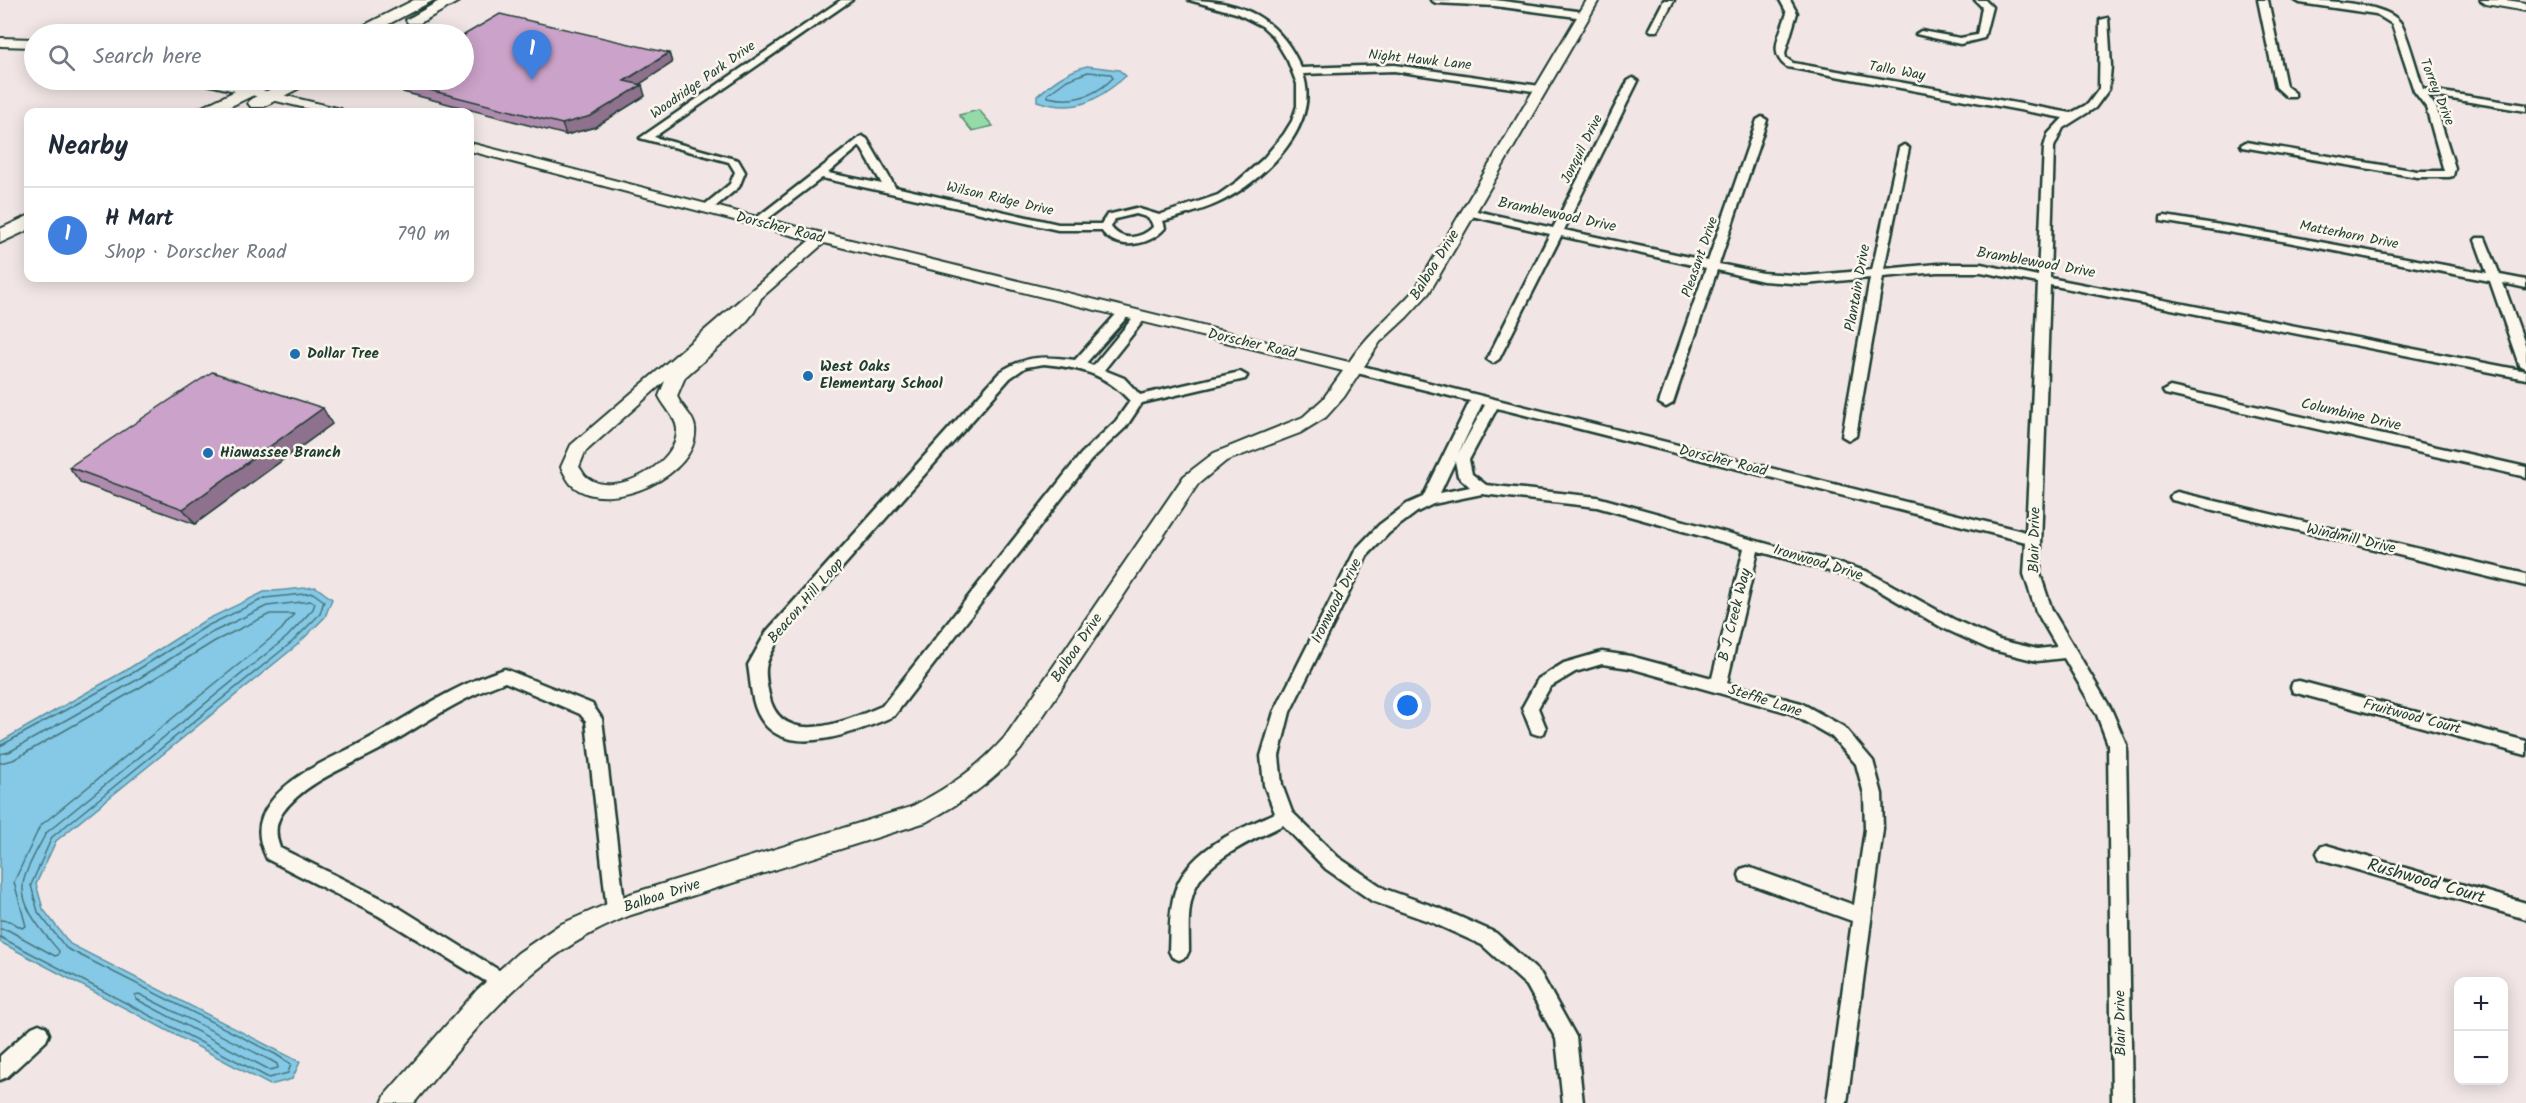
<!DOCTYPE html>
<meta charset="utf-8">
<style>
:root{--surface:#fff;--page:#f2f2f3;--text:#1f2937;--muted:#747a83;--line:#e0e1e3;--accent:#7c3aed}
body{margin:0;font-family:Kalam,sans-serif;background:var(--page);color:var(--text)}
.controls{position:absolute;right:18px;bottom:18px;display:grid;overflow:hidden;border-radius:12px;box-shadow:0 3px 15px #0003}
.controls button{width:54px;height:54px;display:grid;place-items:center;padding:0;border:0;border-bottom:2px solid var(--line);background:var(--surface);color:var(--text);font:30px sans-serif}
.you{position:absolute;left:1408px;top:706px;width:21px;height:21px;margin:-15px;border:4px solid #fff;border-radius:50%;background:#1a73e8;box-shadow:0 0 0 9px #1a73e833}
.badge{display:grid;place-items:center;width:39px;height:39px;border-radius:50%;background:var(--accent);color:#fff;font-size:20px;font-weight:700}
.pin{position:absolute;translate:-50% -50px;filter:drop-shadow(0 2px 3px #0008)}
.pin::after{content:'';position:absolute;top:32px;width:21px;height:18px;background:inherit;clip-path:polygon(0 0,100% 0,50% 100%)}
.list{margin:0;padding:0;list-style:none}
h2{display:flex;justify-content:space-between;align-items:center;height:78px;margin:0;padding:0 24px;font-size:26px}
h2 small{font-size:20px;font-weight:400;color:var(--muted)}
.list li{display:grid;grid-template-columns:39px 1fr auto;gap:18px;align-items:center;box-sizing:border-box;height:96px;padding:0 24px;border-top:2px solid var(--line)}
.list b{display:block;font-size:22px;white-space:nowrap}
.list p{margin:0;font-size:20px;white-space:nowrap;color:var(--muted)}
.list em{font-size:20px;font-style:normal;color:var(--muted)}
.icon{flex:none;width:33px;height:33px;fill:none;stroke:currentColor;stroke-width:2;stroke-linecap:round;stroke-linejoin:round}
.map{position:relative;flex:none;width:2526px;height:1103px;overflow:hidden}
.search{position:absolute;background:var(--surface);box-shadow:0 3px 15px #0003;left:24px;top:24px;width:450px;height:66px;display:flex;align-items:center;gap:15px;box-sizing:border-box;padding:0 21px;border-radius:33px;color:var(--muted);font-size:22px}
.panel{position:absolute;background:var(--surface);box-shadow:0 3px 15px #0003;left:24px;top:108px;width:450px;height:174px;border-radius:12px}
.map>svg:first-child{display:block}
.green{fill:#95dbaa;stroke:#5a8c6f;stroke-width:1.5}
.water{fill:#85c9e6;stroke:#5c919f;stroke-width:1.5}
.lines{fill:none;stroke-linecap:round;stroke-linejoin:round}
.shore{stroke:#48757b;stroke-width:1.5}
.minor-casing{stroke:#1f3d34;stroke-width:5}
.tertiary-casing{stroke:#1f3d34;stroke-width:4}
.trunk-casing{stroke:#1f3d34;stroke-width:4}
.minor{fill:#fbf7ec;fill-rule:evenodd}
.tertiary{fill:#fbf7ec;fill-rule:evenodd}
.trunk{fill:#fbf7ec;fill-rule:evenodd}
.wall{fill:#af8bad;stroke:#1f3d34;stroke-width:1.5}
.shaded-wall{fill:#8e718d;stroke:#1f3d34;stroke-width:1.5}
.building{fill:#cba2c9;stroke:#1f3d34;stroke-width:1.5}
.poi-dot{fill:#1f6fb2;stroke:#fbf7ec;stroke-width:2}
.labels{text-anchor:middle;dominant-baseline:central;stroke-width:5;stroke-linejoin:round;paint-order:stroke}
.far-street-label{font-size:14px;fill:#1f3d34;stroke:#fbf7ec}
.street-label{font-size:15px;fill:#1f3d34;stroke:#fbf7ec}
.poi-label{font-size:15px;font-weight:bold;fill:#1f3d34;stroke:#fbf7ec;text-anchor:start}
.near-street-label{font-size:18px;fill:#1f3d34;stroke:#fbf7ec}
</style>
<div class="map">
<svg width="2526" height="1103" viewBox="0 0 2526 1103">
<rect width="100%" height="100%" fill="#f1e6e5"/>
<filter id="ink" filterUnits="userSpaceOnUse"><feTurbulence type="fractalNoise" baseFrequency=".0167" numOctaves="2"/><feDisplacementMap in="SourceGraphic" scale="12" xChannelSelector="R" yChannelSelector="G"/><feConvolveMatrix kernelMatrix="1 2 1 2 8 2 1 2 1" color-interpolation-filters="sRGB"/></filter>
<g filter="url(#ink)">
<path class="green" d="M979 110 993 126 972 131 959 115Z"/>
<path class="water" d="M1087 66 1119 70 1126 76C1097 101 1076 114 1037 101V96C1052 83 1067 71 1087 66Z
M316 587 332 599 325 617 296 646 56 841 36 884 43 909 70 944 300 1062 292 1079 270 1085 0 942V742L128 669 204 621 264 592Z"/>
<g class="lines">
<path class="shore" d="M1088 72 1111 74 1113 78C1095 96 1073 103 1048 97V94L1067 80Z
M0 746 131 674 207 626 265 598 313 593 324 601 320 614 292 642 52 837 31 885 38 912 66 948 275 1054 291 1064 288 1073 269 1078 0 937
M0 754 9 752 135 681 211 633 267 606 311 601 315 603 313 609 287 637 46 833C39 847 30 861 25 876 15 903 43 932 59 951L58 955 55 956 8 930 0 929
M0 763 13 760 139 688 215 641 270 614H294L281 630 40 826 14 882 26 926 22 928 10 921 0 920
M139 994 272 1061 277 1064 278 1068 270 1070 136 999 135 995Z"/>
<defs>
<path id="minor" d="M841 0H852L654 137 738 160 745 172 739 187 710 211H702V207L730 184 735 172 729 162 640 138Z
M1189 0C1242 0 1280 19 1301 68L1394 65 1540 86 1545 89 1540 92 1394 71 1303 74C1321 125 1266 178 1224 200 1205 210 1184 215 1163 221L1165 228C1150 246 1116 252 1101 230H1058L822 178 761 224H753L751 222 862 136 867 139 895 187 1058 224H1101L1107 215 1136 208 1159 215 1218 195 1238 181 1263 159 1284 134 1292 121 1297 106V84L1288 61 1273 36 1262 26 1236 13ZM860 146 882 184 828 173ZM1136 214C1146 217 1151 217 1153 227 1141 239 1121 242 1111 227L1115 219Z
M1431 0H1495L1584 12 1589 15 1584 18 1495 6 1436 3Z
M1664 0H1674L1657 31H1651L1649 29Z
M1780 0H1790L1797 13 1785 53 1786 58 1793 63 2071 113 2088 104 2099 89 2100 20 2108 18 2111 66 2109 89 2095 108 2063 128 2054 147 2050 278 2526 371V379L2050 285 2040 574 2052 610 2111 709 2126 744 2132 1103H2112L2108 744 2097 715 2064 658 2037 661 1989 649 1941 627 1861 580 1758 551 1727 683 1801 703 1844 727 1873 761 1882 794 1883 829 1847 1103H1827L1852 921 1741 881 1739 875 1741 869 1748 867 1854 905 1865 829 1864 794 1856 764 1832 737 1790 713 1630 668 1602 664 1575 672 1550 687 1538 708 1546 728 1544 733 1538 735 1532 733 1522 708 1538 679 1564 663 1602 652 1630 656 1712 678 1744 548 1597 507 1482 494 1433 504 1417 512 1389 533 1367 556 1290 712 1279 756 1282 785 1292 812 1338 857 1385 889 1444 910 1496 933 1541 974 1576 1037 1583 1103H1563L1556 1039 1527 986 1482 945 1431 922 1372 901 1326 869 1283 825C1255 839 1206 859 1194 891 1187 909 1189 932 1189 951L1186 957 1179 960 1172 957 1169 951C1170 932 1169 910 1175 891 1190 848 1238 830 1275 813L1264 785 1261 756 1274 712 1356 549 1379 525 1407 504 1423 497 1470 401 1349 371 1347 368 1349 365 1354 364 2026 532 2038 283 1981 272H1937L1883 277 1856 436 1849 440 1842 436 1870 278 1805 284 1763 281 1717 270 1673 403 1666 407 1659 403 1706 268 1561 236 1499 359 1493 363 1487 359 1550 234 1467 215 1461 212 1467 209 1553 228 1628 81 1633 78 1638 81 1564 230 1708 261 1757 120 1762 117 1767 120 1719 264 1763 273 1805 276 1872 270 1899 148 1904 145 1909 148 1884 269 1937 264H1981L2038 276 2044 147 2048 134 2063 118 1787 67C1767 53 1781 33 1787 13ZM1482 404 1485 405 1458 454ZM1497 408 2026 542 2024 574 2036 611 2057 647 2037 649 1999 640 1953 619 1866 571 1597 497 1486 485 1472 474 1469 460ZM1455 461 1458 476 1470 487 1440 493Z
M1975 0H1985L1992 7 1984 38 1960 44 1916 34 1921 31 1960 38 1977 35 1982 7Z
M2258 0H2268L2286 86 2295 93V97H2287L2276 87Z
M2295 0C2320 0 2384 2 2400 22 2406 30 2419 76 2423 89L2526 105V111L2427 95 2436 107 2455 168 2453 176 2449 177H2417L2242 147 2241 145 2246 142 2417 171H2444L2426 107 2414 91 2392 24 2376 14 2300 3Z
M2165 216 2288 236 2487 273 2475 240 2477 238H2485L2500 275 2526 280V288L2503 283 2526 347V369L2519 365 2490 281 2288 242 2161 221V217Z
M1124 309 1130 313 1128 316 1086 363 1093 366 1136 314H1144L1146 317 1144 320 1104 370 1124 378 1140 395 1240 372 1247 376 1245 379 1142 403 1126 427 1091 460 894 716C859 731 787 761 761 719 751 704 751 683 748 665L767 631 1000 372C1027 355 1044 356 1075 360L1120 310ZM1044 364C1081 368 1104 373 1130 401L1116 421 1081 454 882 706C847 721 781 750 769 695 763 666 765 664 779 639L1010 378 1026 367Z
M2170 387 2526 467V477L2165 394 2163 391Z
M2177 492 2526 574V586L2172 500 2170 497 2172 494Z
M505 669 592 704 602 719 625 910 623 916 616 918 609 916 607 910 586 721 580 714 505 682C459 698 421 726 379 750 347 767 305 782 283 812 275 823 275 835 280 848L393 904 510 977 513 983 510 989 503 992 379 916 267 859C257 838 256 822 270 803 293 771 337 757 370 738 414 713 456 684 505 669Z
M2299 681 2526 741V755L2293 692 2291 687 2293 682Z
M2326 845 2526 903V919L2320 859 2317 853 2320 847Z
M39 1024 46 1027 49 1034 46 1041 7 1077 0 1080V1056L32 1027Z"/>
<path id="tertiary" d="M1587 0H1599L1429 293 1407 317 1380 342 1344 397 1326 417 1300 433 1226 461 1198 484 1021 749C993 783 964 801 926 822L631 915C531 954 480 1024 414 1103H382L386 1094 477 990 518 953 559 925 630 894 911 807C949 787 977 769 1005 737L1184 476 1214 453 1303 417 1323 399 1343 371 824 243 761 298 754 312 742 327 685 377 677 396C681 407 694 416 695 428 700 475 608 516 573 486 568 482 564 473 561 467L571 445 810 240 470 151V143L761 218 1349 362C1368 333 1394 313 1416 288ZM665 381 659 396C664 407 676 417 677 429 679 463 616 499 588 478 584 476 582 470 579 467L585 452Z
M2480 0H2506L2526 3V11L2486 4Z
M0 38 34 39V47L0 46Z
M200 80H220L341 109 343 112H322L201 83Z"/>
<path id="trunk" d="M414 0H434L370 34H351L353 31Z
M441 0H461L420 23H408L406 20Z
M258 80H278L276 84 219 112H197L200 108Z
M289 80H309L307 84 263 107H251L248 103 251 99Z
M28 216V230L0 243V229Z"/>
</defs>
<use href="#minor" class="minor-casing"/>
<use href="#tertiary" class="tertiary-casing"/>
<use href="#trunk" class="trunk-casing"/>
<use href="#minor" class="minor"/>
<use href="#tertiary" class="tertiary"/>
<use href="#trunk" class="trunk"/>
</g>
<path class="wall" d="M669 53 672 63 639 84 645 96 595 127 566 135 403 92 398 82Z
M332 424 195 524 81 483 69 467Z"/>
<path class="shaded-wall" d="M669 53 672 63 628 92 624 81Z
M642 85 645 96 595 127 566 135 562 124Z
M323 408 332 424 195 524 183 509Z"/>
<path class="building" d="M500 14 669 53 624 81 642 85 591 116 562 124 398 82 402 80H464V35Z
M212 372 323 408 183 509 69 467Z"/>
</g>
<g class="poi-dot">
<circle cx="295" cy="354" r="6"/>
<circle cx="808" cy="376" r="6"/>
<circle cx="208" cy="453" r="6"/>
</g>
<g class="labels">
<g class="far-street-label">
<text transform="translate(1420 60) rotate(6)">Night Hawk Lane</text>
<text transform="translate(1897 71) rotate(10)">Tallo Way</text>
<text transform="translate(703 80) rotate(-35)">Woodridge Park Drive</text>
<text transform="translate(2437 92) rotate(68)">Torrey Drive</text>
<text transform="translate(1582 149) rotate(-63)">Jonquil Drive</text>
<text transform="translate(1000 199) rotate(13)">Wilson Ridge Drive</text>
<text transform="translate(2349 235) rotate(11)">Matterhorn Drive</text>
<text transform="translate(1700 257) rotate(-71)">Pleasant Drive</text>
</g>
<g class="street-label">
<text transform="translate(1557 215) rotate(12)">Bramblewood Drive</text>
<text transform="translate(780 228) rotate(14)">Dorscher Road</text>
<text transform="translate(2036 263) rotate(10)">Bramblewood Drive</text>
<text transform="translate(1435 265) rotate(-58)">Balboa Drive</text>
<text transform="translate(1858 288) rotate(-80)">Plantain Drive</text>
<text transform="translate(1252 344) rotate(13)">Dorscher Road</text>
<text transform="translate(2351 415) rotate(13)">Columbine Drive</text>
<text transform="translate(1723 461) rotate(14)">Dorscher Road</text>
<text transform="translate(2351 539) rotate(13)">Windmill Drive</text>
<text transform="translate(2035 540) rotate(-89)">Blair Drive</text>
<text transform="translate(1818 563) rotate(17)">Ironwood Drive</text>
<text transform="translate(806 601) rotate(-49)">Beacon Hill Loop</text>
<text transform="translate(1337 601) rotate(-63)">Ironwood Drive</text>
<text transform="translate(1735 615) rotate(-76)">B J Creek Way</text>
<text transform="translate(1077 648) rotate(-56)">Balboa Drive</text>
<text transform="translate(1765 701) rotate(18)">Steffie Lane</text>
<text transform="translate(2412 717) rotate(15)">Fruitwood Court</text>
<text transform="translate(662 896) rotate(-18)">Balboa Drive</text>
<text transform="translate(2121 1023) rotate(-91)">Blair Drive</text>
</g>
<g class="poi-label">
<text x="307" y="354">Dollar Tree</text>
<text x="820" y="367">West Oaks<tspan x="820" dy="17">Elementary School</tspan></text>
<text x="220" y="453">Hiawassee Branch</text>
</g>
<g class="near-street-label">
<text transform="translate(2426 882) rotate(16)">Rushwood Court</text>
</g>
</g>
</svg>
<div class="controls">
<button>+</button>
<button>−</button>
</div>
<div class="you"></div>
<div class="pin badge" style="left:532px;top:80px;background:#3f7fe0">1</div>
<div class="search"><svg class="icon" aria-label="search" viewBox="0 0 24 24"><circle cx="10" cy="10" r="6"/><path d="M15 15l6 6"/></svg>Search here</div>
<section class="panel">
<h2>Nearby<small></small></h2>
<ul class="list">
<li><span class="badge" style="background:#3f7fe0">1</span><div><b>H Mart</b><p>Shop · Dorscher Road</p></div><em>790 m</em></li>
</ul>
</section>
</div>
